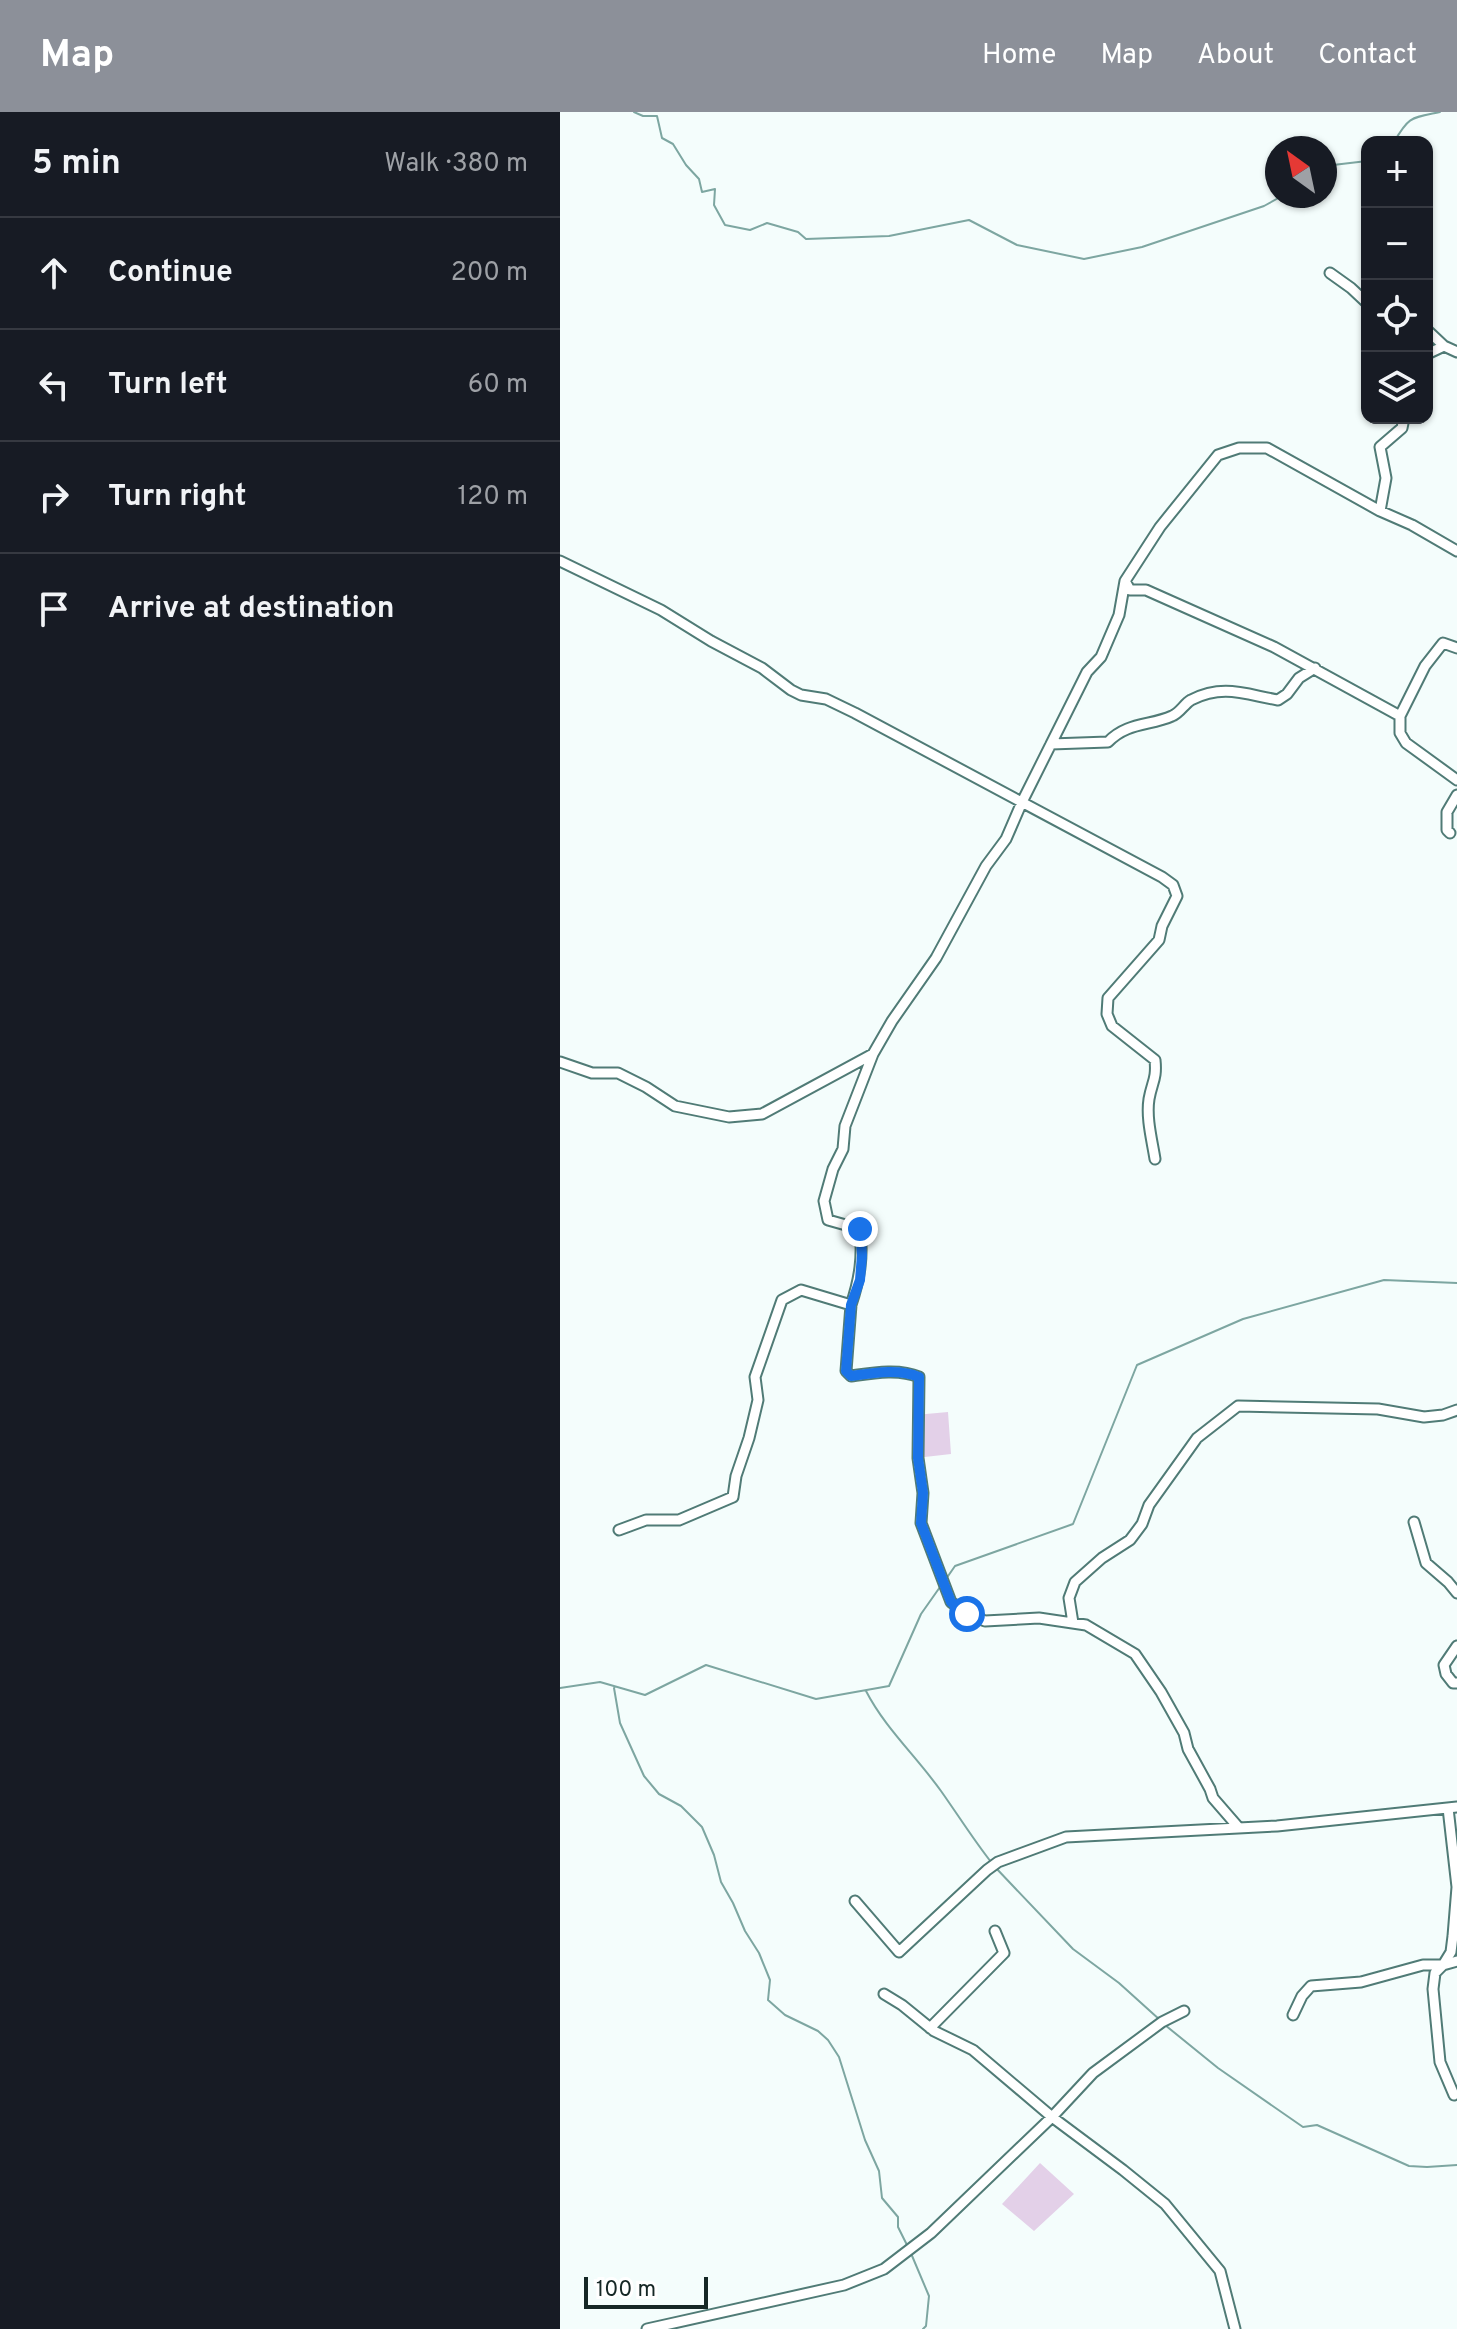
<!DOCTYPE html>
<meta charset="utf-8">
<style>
:root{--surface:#171b24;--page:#20242c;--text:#f1f3f6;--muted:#9ea1a6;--line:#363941;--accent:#8c9099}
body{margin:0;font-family:Overpass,sans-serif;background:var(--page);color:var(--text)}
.controls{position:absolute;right:24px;top:24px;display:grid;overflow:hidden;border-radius:16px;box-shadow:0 2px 6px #0004}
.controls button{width:72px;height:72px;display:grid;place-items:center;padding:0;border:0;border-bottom:2px solid var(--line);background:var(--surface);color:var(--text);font:40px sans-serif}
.compass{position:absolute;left:705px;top:24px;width:72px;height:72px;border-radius:50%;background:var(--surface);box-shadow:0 2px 6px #0004;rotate:327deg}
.scale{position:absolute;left:24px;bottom:20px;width:124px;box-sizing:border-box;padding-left:8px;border:4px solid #152725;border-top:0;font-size:22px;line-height:28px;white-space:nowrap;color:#152725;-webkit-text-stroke:6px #fff;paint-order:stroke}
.stop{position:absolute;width:24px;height:24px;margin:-18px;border:6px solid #1a73e8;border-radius:50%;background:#fff}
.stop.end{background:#1a73e8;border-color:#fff;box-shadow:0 2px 8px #0008}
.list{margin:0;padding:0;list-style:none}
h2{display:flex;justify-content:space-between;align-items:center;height:104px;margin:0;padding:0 32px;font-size:34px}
h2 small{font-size:26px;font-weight:400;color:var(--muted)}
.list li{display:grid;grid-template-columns:52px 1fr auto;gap:24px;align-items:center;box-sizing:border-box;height:112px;padding:0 32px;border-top:2px solid var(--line)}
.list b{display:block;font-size:30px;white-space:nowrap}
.list em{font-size:26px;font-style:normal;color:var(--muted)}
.icon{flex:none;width:44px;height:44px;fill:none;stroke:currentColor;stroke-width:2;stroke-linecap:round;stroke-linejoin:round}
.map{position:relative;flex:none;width:897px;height:2217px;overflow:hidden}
header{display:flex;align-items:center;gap:48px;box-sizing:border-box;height:112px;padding:0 40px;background:var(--accent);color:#fff}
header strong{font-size:38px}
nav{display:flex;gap:44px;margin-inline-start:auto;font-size:28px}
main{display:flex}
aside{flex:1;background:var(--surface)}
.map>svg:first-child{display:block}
.green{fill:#e3d0e8}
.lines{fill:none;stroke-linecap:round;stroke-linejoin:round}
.stream{stroke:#7da6a1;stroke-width:2}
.street-casing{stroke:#507b76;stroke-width:13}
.street{stroke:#fff;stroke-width:9}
.route{stroke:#1a73e8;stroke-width:10}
</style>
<header>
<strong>Map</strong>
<nav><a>Home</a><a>Map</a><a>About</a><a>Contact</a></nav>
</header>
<main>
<aside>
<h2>5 min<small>Walk · 380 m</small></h2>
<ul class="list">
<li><svg class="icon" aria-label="ahead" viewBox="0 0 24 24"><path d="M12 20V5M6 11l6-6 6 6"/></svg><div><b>Continue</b></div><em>200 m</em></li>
<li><svg class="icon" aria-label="left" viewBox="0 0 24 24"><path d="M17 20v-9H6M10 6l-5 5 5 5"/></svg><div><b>Turn left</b></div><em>60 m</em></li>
<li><svg class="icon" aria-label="right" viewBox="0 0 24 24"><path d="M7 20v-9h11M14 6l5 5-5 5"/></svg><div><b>Turn right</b></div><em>120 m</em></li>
<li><svg class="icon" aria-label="arrive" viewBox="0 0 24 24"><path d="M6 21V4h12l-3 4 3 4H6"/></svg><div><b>Arrive at destination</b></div></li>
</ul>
</aside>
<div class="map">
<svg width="897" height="2217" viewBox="0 0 897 2217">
<rect width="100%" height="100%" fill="#f4fdfc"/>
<path class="green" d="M388 1300 391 1342 356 1346 355 1303Z
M480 2051 514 2082 474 2119 442 2092Z"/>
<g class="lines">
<path class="stream" d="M74 0 83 4H97L102 26 113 32 126 53 139 67 142 80 155 77 154 93 165 113 190 118 207 111 238 120 246 127 329 124 409 108 457 133 524 147 582 135 704 94 722 84
M834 30C849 4 851 6 880 0
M765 58 773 53 807 49
M386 1467 395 1454 513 1412 577 1253 683 1207 824 1168 897 1171
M0 1576 40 1570 85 1583 146 1553 256 1587 329 1574 361 1502 380 1475
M54 1576 60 1611 84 1664 99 1682 121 1694 142 1715 154 1743 161 1770 173 1791 185 1819 199 1841 210 1868 208 1888 225 1903 258 1919 268 1928 279 1945 305 2028 319 2059 322 2086 338 2105V2115L347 2133
M306 1579C325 1616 356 1644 381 1679 398 1703 413 1727 431 1750
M435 1755 513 1837 559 1871 600 1908
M605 1913 658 1956 743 2015 757 2013 849 2054 867 2055 897 2053
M350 2139 369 2184 366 2214 363 2217"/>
<defs>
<path id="street" d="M770 161 791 176 807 191
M867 218 884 234 897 240
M867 242 884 234
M820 399 826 366 820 335 842 316 844 306
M0 449 101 498 151 529 202 556 231 578 241 583 266 587 295 601 602 765 613 773 617 784 602 814 599 828 548 886 547 902 552 914 595 948C597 967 592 970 589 987 586 1006 592 1028 595 1047
M565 469 570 478H586L714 535 840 604V621L846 631 897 668
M840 604 865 554 883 531 897 536
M491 632 548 630C567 610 590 614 612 604 620 601 624 592 631 588 663 572 684 582 718 588L727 582 739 566 755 556
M890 721 887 718V700L897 683
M0 950 32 961H58L86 975 115 994 169 1005 202 1002 313 942
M291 1193 286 1259 291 1264C312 1261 339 1256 359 1265L358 1346 363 1381 361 1411 391 1490 407 1502 425 1509 479 1506 526 1513 575 1542 601 1580 624 1621 628 1637 650 1677 653 1686 679 1716
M854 1410 866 1451 888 1470 897 1481
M59 1418 86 1408H119L173 1385 176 1364 189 1326 198 1288 195 1265 222 1188 241 1178 291 1193C300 1166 303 1145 300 1117L268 1108 264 1089 273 1057 283 1037 285 1014 313 942 332 909 376 846 426 754 446 727 462 690 527 560 541 545 559 503 565 469 600 415 658 343 679 336H707L820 399 852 413 897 439
M513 1511 509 1486 515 1470 542 1446 570 1428 582 1412 589 1393 637 1326 678 1294 818 1297 864 1305 883 1303 897 1298
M897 1534 884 1553 886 1562 893 1571H897
M888 1696 897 1775 893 1824 891 1840 883 1853 875 1861 873 1877 880 1950 894 1983
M295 1789 339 1840 427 1758 438 1750 506 1725 717 1714 897 1695
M324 1882 342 1893 374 1919 413 1938 492 2005 563 2058 605 2092 660 2159 675 2217
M733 1903 742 1884 751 1874 801 1870 863 1853H883L897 1849
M370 1916 444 1841 435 1819
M87 2217 284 2173 324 2157 371 2121 492 2005 533 1961 602 1910 624 1899"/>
</defs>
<use href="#street" class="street-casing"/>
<use href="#street" class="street"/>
</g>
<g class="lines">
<path class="route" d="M300 1117 302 1143 300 1168 291 1193 286 1259 291 1264C312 1261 339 1256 359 1265L358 1346 363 1381 361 1411 391 1490 407 1502"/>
</g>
</svg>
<div class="controls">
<button>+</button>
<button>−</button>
<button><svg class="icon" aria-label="locate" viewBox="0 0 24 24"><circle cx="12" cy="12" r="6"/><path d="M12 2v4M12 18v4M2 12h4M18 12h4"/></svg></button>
<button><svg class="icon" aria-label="layers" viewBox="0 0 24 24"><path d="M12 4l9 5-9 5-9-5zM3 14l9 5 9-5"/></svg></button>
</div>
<svg class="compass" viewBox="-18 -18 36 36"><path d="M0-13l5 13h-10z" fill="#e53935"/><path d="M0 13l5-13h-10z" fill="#9ea1a6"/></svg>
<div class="scale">100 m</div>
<div class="stop" style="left:407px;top:1502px"></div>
<div class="stop end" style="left:300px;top:1117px"></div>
</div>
</main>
